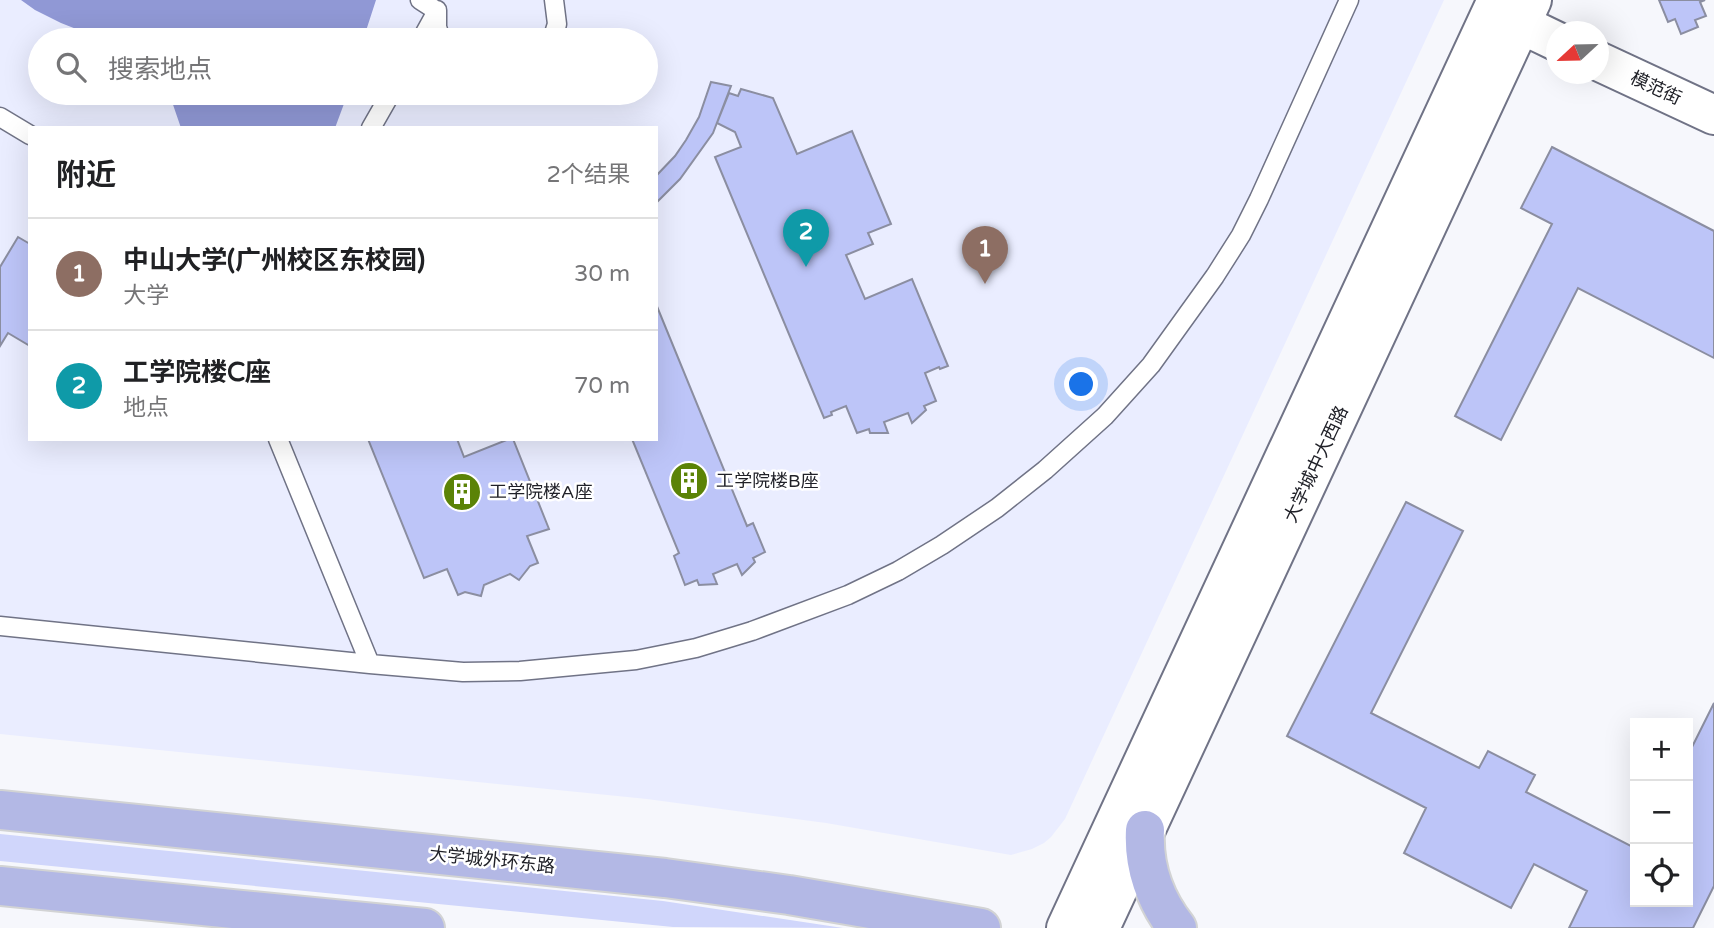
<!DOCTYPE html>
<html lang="zh">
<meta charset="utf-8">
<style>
:root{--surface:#fff;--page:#f2f2f2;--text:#202124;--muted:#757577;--line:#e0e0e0;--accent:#5b8307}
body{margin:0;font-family:"Varela Round","Noto Sans SC",sans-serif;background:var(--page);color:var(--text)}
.controls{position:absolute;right:21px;bottom:21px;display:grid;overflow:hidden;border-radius:0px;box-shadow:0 7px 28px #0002}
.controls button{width:63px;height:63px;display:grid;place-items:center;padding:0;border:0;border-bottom:2px solid var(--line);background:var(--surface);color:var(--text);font:35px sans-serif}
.compass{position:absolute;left:1546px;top:21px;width:63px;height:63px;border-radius:50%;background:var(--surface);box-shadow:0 7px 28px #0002;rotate:248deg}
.you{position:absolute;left:1082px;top:385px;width:24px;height:24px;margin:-18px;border:5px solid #fff;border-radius:50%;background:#1a73e8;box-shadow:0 0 0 10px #1a73e833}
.badge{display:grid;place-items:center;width:46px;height:46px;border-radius:50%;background:var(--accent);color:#fff;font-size:23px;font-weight:700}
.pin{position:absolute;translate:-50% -58px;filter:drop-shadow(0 2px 4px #0008)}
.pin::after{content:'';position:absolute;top:37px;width:24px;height:21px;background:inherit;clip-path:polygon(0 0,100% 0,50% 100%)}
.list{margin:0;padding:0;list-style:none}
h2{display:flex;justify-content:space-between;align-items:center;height:91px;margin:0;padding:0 28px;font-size:30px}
h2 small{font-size:23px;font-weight:400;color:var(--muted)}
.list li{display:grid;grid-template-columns:46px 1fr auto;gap:21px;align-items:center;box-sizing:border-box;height:112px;padding:0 28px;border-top:2px solid var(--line)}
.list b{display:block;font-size:26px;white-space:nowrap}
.list p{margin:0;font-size:23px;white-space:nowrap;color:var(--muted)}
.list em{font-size:23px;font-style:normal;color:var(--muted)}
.icon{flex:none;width:38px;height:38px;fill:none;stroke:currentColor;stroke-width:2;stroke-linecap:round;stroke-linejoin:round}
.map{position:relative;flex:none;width:1714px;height:928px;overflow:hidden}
.search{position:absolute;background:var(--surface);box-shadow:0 7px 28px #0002;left:28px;top:28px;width:630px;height:77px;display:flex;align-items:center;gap:18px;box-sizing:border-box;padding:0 24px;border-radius:38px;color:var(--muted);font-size:26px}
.panel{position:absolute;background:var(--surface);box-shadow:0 7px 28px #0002;left:28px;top:126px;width:630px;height:315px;border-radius:0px}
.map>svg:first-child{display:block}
.built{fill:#eaedff;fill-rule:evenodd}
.green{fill:#d0d6fb}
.water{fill:#9098d5}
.building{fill:#bdc5f8;stroke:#8b8ea1;stroke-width:2}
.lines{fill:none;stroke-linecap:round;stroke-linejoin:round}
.lane-casing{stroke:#707386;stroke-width:21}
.secondary-casing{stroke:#707386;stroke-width:42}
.primary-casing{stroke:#d2d3d4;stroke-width:42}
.lane{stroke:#fff;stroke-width:18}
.secondary{stroke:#fff;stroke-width:38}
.primary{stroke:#b3b8e5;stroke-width:38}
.labels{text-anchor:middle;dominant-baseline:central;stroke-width:5;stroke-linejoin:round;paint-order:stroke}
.street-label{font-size:18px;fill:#202128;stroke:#fff}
.poi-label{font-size:18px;fill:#202128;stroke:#fff;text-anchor:start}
</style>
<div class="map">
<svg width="1714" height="928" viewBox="0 0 1714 928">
<rect width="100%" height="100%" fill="#f6f7fc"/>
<path class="built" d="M0 0H1444L1065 819 1051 837 1044 843 1032 849 1011 855 826 823 647 799 0 734ZM40 40H646V93H40ZM30 128H656V439H30Z"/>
<path class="green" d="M0 834 663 901 843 928 673 927 0 861Z"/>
<path class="water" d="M21 0H376L363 40H104L61 23 35 10Z
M169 93H348L335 128H181Z"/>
<path class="building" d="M1659 0H1705L1700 2 1706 16 1695 20 1698 27 1681 34 1675 19 1668 22Z
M711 82 731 86 713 133 680 179 656 203V176L675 156 686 140 699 117Z
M741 89 773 98 797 154 852 131 891 224 868 233 873 244 846 255 865 299 912 279 948 366 940 369 939 367 925 373 936 401 924 406 926 410 912 423 908 413 884 422 888 433H870L869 429 857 433 846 406 831 412 832 415 824 418 715 157 741 147 735 132 717 123 729 93 738 96Z
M1552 147 1714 231V358L1578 288 1501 440 1455 416 1552 224 1521 208Z
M18 237 30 244V346L8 333 0 346V267Z
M656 304 747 526 753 523 765 552 753 558 755 562 742 575 737 564 713 574 717 584 699 585 697 580 685 585 674 556 679 553 632 439H656Z
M368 439H457L464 457 509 439H513L549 529 527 536 538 563 530 566 519 580 510 574 484 585 481 596 465 592 458 595 447 569 424 578Z
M1406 502 1463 531 1371 713 1479 768 1488 751 1535 775 1526 792 1635 848V902H1688V755L1714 703V886L1693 928H1569L1587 891 1534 864 1511 908 1404 853 1426 808 1287 736Z"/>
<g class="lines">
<defs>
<path id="lane" d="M420 0 437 11 421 40
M437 10V27L441 40
M552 40 557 24 554 0
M0 117 30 135
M371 128 391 93
M278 439 370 664
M0 626 370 664 463 672 520 671 636 660 696 648 752 631 848 595 898 571 942 545 997 508 1045 470 1105 416 1151 365 1215 276 1241 235 1259 199 1349 0"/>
<path id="secondary" d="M1498 13 1556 41
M1598 61 1714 115
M1066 928 1497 0
M1100 928 1532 0"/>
<path id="primary" d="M0 810 665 878 789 895 981 928
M1145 830C1143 866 1155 900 1177 928
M0 886 425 928"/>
</defs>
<use href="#lane" class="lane-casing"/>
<use href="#secondary" class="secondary-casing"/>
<use href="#primary" class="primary-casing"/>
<use href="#lane" class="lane"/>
<use href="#secondary" class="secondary"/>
<use href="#primary" class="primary"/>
</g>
<defs>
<symbol id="building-disc" viewBox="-11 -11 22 22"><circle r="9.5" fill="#5b8307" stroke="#fff"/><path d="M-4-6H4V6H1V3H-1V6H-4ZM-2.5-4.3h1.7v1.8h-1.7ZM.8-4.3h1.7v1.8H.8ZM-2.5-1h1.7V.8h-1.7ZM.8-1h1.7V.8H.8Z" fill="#fff"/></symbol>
</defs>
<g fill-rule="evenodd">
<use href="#building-disc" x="667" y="459" width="44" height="44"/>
<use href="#building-disc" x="440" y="470" width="44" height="44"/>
</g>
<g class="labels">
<g class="street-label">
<text transform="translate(1656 88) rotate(25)">模范街</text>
<text transform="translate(1316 464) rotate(-65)">大学城中大西路</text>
<text transform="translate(492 860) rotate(6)">大学城外环东路</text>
</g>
<g class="poi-label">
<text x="716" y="481">工学院楼B座</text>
<text x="489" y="492">工学院楼A座</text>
</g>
</g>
</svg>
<div class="controls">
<button>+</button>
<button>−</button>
<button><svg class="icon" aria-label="locate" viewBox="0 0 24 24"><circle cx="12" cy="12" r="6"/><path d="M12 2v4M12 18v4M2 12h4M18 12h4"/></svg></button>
</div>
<svg class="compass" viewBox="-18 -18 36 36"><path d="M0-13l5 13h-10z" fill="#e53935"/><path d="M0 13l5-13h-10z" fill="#757577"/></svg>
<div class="you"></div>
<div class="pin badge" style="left:985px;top:284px;background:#8d6e63">1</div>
<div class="pin badge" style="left:806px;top:267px;background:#0f9aa8">2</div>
<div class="search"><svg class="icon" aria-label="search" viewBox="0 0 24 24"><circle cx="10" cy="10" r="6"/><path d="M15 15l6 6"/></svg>搜索地点</div>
<section class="panel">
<h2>附近<small>2个结果</small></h2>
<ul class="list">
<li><span class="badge" style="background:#8d6e63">1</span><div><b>中山大学(广州校区东校园)</b><p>大学</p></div><em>30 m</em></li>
<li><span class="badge" style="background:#0f9aa8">2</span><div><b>工学院楼C座</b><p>地点</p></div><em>70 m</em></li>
</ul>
</section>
</div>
